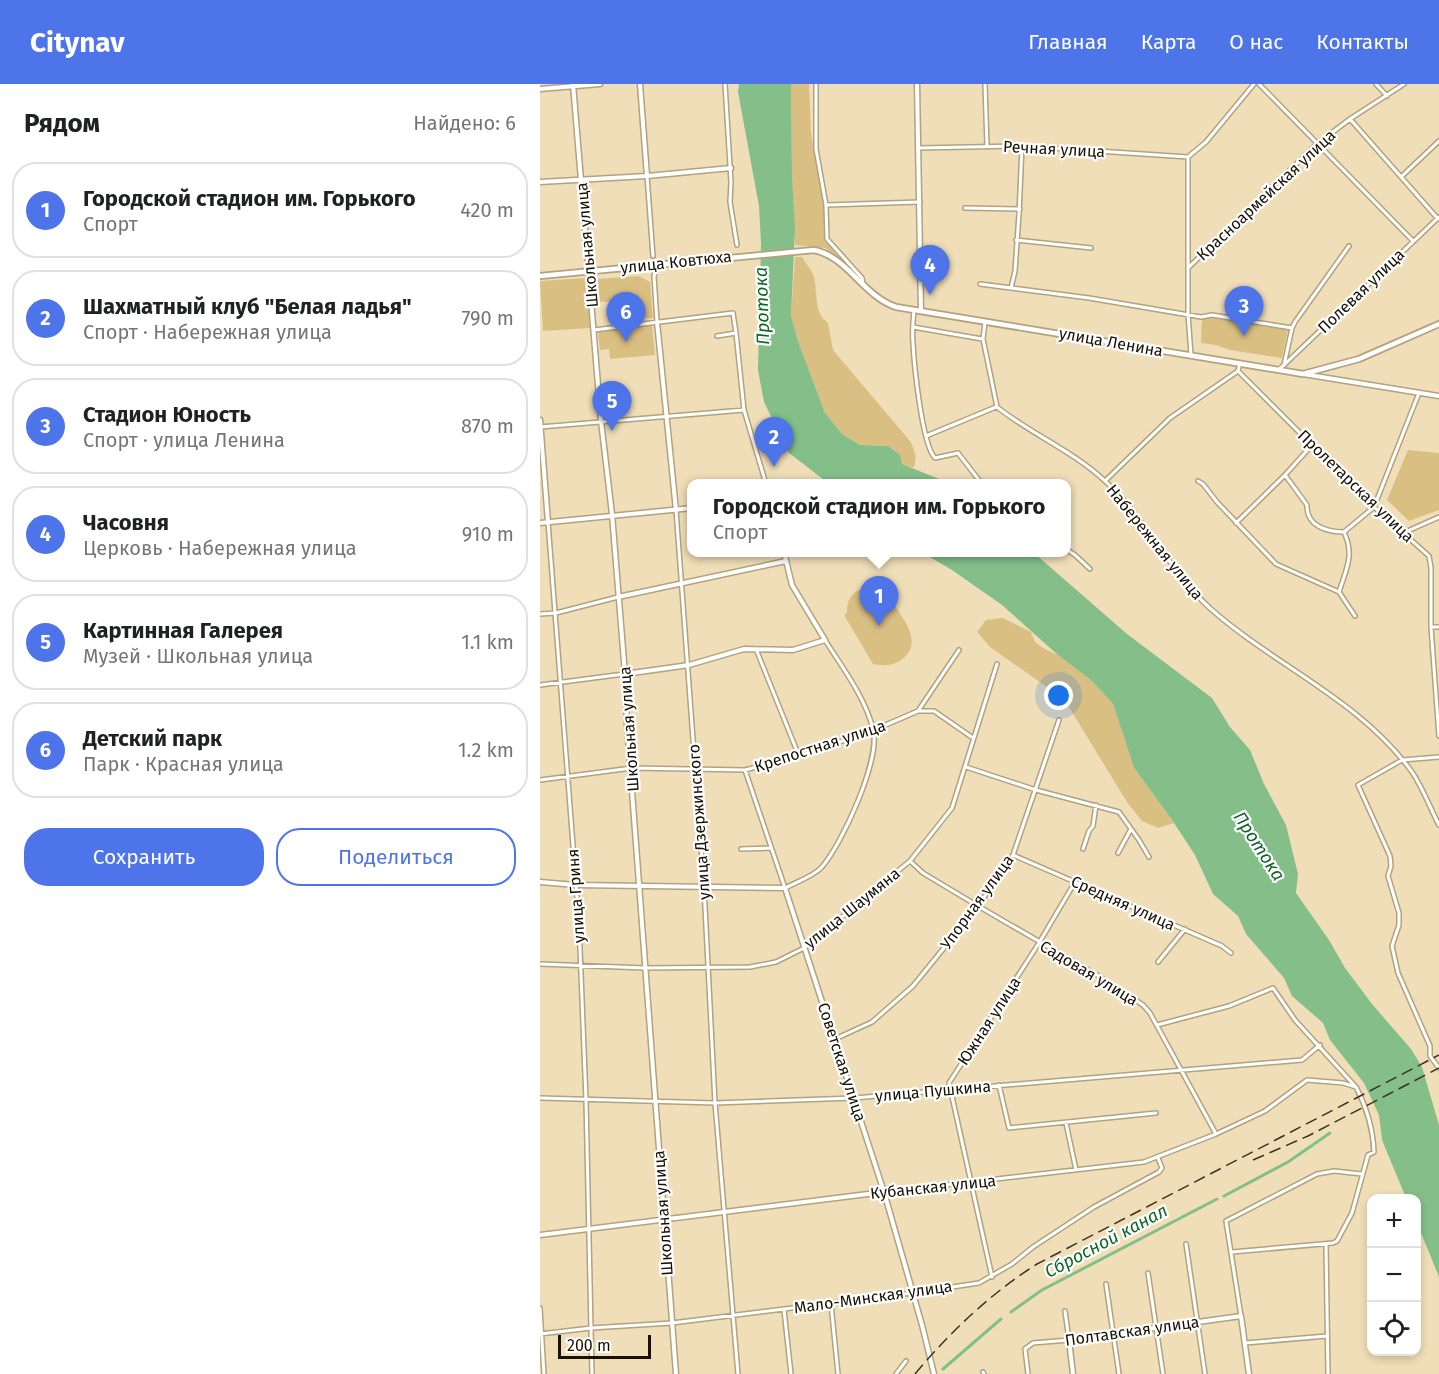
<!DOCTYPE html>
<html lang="ru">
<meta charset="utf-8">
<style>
:root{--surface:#fff;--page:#f2f2f2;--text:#202124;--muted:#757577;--line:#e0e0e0;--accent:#4d74e8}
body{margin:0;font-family:"Fira Sans",sans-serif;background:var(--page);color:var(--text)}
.controls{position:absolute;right:18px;bottom:18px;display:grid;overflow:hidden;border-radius:12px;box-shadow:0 3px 9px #0003}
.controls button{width:54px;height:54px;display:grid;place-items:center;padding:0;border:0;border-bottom:2px solid var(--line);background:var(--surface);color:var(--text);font:30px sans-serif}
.scale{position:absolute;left:18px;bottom:15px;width:93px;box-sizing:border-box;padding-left:6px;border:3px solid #171104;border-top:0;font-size:16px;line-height:21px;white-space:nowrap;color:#171104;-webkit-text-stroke:4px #fff;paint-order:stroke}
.you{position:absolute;left:519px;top:612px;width:21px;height:21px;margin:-15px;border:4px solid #fff;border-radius:50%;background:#1a73e8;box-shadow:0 0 0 9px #1a73e833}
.badge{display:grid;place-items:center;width:39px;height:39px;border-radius:50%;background:var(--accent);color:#fff;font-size:20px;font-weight:700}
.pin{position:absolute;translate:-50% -50px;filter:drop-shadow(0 2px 3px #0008)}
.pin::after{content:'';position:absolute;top:32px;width:21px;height:18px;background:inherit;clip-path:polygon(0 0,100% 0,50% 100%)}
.popup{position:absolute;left:147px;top:395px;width:384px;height:78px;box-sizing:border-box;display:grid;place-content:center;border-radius:12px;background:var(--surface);filter:drop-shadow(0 2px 4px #0005);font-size:20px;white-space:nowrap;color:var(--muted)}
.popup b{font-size:22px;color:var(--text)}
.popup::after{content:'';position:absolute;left:50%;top:100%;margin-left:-12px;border:12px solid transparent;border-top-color:var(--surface)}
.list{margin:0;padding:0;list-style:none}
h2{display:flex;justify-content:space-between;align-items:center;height:78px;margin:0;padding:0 24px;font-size:26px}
h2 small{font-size:20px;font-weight:400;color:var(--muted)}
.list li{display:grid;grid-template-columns:39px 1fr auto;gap:18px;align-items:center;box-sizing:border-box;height:96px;margin:0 12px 12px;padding:0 12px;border:2px solid var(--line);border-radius:24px}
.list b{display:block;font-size:22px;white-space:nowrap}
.list p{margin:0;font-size:20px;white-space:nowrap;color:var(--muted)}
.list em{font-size:20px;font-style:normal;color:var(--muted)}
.actions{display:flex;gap:12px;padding:18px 24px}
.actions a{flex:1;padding:14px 0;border:2px solid var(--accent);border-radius:24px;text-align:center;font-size:21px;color:var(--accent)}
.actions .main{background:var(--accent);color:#fff}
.icon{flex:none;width:33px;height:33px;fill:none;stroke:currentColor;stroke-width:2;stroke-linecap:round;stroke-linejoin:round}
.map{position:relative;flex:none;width:899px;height:1290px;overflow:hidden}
header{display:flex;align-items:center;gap:36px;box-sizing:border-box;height:84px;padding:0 30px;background:var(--accent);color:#fff}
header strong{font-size:28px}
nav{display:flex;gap:33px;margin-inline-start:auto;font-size:21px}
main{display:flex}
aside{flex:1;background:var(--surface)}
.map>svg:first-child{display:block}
.green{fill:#dabf83}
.water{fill:#84bf8a}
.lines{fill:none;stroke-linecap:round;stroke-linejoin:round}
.canal{stroke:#84bf8a;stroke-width:3}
.minor-casing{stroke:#b2a27d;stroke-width:6}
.tertiary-casing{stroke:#b2a27d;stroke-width:7}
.secondary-casing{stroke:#b2a27d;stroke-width:8}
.minor{stroke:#fff;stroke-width:3}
.tertiary{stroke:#fff;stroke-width:4}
.secondary{stroke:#fff;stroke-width:4.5}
.rail{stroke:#3c3423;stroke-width:1.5;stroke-dasharray:12 6;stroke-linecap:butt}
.labels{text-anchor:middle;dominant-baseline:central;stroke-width:4.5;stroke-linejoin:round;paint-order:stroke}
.street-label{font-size:16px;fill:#171104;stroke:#fff}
.water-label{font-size:18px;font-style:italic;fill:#0f6725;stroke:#fff}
</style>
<header>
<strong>Citynav</strong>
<nav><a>Главная</a><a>Карта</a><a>О нас</a><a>Контакты</a></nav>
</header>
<main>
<aside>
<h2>Рядом<small>Найдено: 6</small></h2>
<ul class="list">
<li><span class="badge">1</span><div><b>Городской cтадион им. Горького</b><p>Спорт</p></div><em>420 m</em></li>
<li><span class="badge">2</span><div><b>Шахматный клуб &quot;Белая ладья&quot;</b><p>Спорт · Набережная улица</p></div><em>790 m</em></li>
<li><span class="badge">3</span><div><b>Стадион Юность</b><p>Спорт · улица Ленина</p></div><em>870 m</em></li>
<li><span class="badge">4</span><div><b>Часовня</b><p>Церковь · Набережная улица</p></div><em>910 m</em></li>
<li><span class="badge">5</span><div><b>Картинная Галерея</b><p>Музей · Школьная улица</p></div><em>1.1 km</em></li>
<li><span class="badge">6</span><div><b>Детский парк</b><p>Парк · Красная улица</p></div><em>1.2 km</em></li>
</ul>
<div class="actions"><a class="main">Сохранить</a><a>Поделиться</a></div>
</aside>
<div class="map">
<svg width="899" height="1290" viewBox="0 0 899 1290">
<rect width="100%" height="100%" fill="#f0deb8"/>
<path class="green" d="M251 0H269L271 49 284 121 285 157 305 180 285 164 255 161 252 91Z
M255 173H262C265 178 270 184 273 190 279 206 272 228 288 239L293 266 370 357C375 367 378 374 373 384L362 380 348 362 320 361 302 350 285 329 258 257 251 232Z
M99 192 110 198 113 234 82 236 80 217 58 218 57 195Z
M46 194 50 244 3 247 0 197Z
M662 232 748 245 742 274 690 266 676 261 661 259Z
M112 241 115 271 70 275 69 265 60 266 58 246Z
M868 366 899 369V426L869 437 847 416Z
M328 503 340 507 344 512 347 510C359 530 387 558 361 576 352 582 344 582 333 580L304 531 307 529C306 515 314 505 328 503Z
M463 534 491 548 495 558 503 564 518 571 552 597 573 620 594 684 634 739 618 744 602 737 587 718 524 615 450 563 437 548 446 536Z"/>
<path class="water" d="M199 0H251L252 91 255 145 251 232 258 257 285 329 302 350 320 361 348 362 360 371 362 380 409 399H288L249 369 224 318 218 286 221 159 219 122 198 8Z
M383 469H494L587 550 672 614 690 643 710 666 724 700 746 741 758 790 756 809 789 856 805 884 832 920 871 965 882 983 899 1041V1193L877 1139 876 1114H866L842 1056 839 1031 824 999 790 956 783 939 752 912 744 894 706 850 698 832 673 810 655 771 632 736 594 684 573 620 552 597 518 571 462 521 412 486Z"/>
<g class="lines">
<path class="canal" d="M684 1112 748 1078 790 1049
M471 1228 502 1206 677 1115
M403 1285 461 1235"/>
<defs>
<path id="minor" d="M185 0 191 98 190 118 197 161
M276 0V65L286 121 287 155 322 194 323 200
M445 0 447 62
M719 0 873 157
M836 0 847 12
M810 35 898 135
M379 64 482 62 648 73
M648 73V230L651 271
M648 73 666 58 714 0
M107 92 113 172
M861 93 899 57
M286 121 380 118
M425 124 480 125
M476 156 551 164
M648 184 777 60 810 35 864 0
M116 186 114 192 117 238
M440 200 549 214 661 233 672 231 752 244
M471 204 475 187 479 130 482 62
M374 226C373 236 372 248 373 259 374 280 382 361 395 374L418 369 442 400
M445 238 443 255 457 323C491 350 533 367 565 397 606 434 631 490 672 526 737 583 820 616 872 688 883 704 890 724 899 741
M373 243 442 255
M54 246 193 229 196 249 177 252
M196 249 204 326 226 400
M700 279 698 287 834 423 889 472 891 484V543L899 652
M744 281 899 133
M738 286 744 281 752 244 755 238 809 162
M0 343 204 326
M386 352 456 323
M745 391 767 421C766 442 787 448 804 448
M565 397 630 334 698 287
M658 397 663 400 677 418 736 480 799 508 815 532
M136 426 164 803 175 1019 198 1290
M8 438 39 839 46 1016 52 1290
M696 439 745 391 772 361
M863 449 899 433
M526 465 535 471 550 485
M799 508C806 485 815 472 804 448L834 423 879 309
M0 530 16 529 78 513
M891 543H899
M216 565 259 672
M0 601 84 590
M378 627 419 566
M899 673 862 676 818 701 850 772 851 782 848 792 859 829V841L852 862 858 889 890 962V972L899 984
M426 683 496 706 579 728 599 756 609 773
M205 686 245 804C256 798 272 793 281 784 302 761 341 675 333 645 325 613 302 583 285 556
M0 696 92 684 205 686 259 672 334 646 378 627H394L433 654
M201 765 231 764
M543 765 549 747 553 742 556 721
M578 769 591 745
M473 771 682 862 691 869
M370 777 383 789 438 822 557 891 603 921 610 929 676 1050
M618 878 645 845
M0 880 105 884 210 883 236 878 264 864 370 777 412 724 457 580
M617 941 689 922 733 904 755 936 815 1002
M295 955 332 938 373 902 438 822 473 771 519 636
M459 1001 469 1044 616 1029
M0 1014 175 1019 314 1014 762 976 780 961
M526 1039 536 1086
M344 1108 604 1078 676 1050 725 1027 767 996 803 999 816 1003C827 1024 833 1043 834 1068L828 1071 812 1129 797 1157 793 1159 692 1168
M646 1160 665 1290
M786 1160 788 1290
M608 1189 623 1290
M452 1193 409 999 499 859 535 798
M566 1200 579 1290
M291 1220 298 1290
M0 1224 4 1290
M244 1226 251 1290
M701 1232 686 1137 777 1090 794 1087 822 1090
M0 1250 51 1244 132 1239 372 1209 439 1199 472 1180 493 1163 554 1123 619 1088 622 1084 618 1074
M705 1259 787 1252
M443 1288 444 1290
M356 1290 366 1277
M488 1290 485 1265 493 1259 529 1256 525 1227"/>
<path id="tertiary" d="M33 0 61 337 72 430 85 590 87 641 136 1290
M100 0 107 92
M377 0 381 227
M0 5 60 0
M0 98 107 92 191 84
M117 238 136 426
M763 290 899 312
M0 336 8 438
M0 439 152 424
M78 513 246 477
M85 590 149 581 204 565 253 566 285 556 252 501 244 468
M0 798 36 801 245 804 344 1108 382 1241 394 1290
M0 1151 344 1108
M533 1290 529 1256 701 1232 709 1290"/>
<path id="secondary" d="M0 192 274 166C308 173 323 212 356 223L763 290 819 275 899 240"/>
</defs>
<use href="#minor" class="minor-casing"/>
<use href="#tertiary" class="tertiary-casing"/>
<use href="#secondary" class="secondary-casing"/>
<use href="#minor" class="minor"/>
<use href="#tertiary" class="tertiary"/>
<use href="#secondary" class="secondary"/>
<path class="rail" d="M713 1076 768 1052 899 984
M375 1290C411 1247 450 1210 497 1180L899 971"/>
</g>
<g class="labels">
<g class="street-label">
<text transform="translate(514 65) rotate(3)">Речная улица</text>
<text transform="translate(726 111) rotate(-43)">Красноармейская улица</text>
<text transform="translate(47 161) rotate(-95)">Школьная улица</text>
<text transform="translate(136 178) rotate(-6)">улица Ковтюха</text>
<text transform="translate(821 207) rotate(-44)">Полевая улица</text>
<text transform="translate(571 258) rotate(10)">улица Ленина</text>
<text transform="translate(816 402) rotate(44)">Пролетарская улица</text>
<text transform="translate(615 458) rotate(51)">Набережная улица</text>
<text transform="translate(89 645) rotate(-94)">Школьная улица</text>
<text transform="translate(280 662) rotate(-18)">Крепостная улица</text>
<text transform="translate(159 738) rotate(-94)">улица Дзержинского</text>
<text transform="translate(36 812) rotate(-94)">улица Гриня</text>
<text transform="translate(437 818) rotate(-54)">Упорная улица</text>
<text transform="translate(583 819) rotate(24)">Средняя улица</text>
<text transform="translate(312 824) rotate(-39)">улица Шаумяна</text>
<text transform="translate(549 889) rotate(31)">Садовая улица</text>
<text transform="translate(449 937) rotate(-57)">Южная улица</text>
<text transform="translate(302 978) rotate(72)">Советская улица</text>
<text transform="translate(393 1007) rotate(-5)">улица Пушкина</text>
<text transform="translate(393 1103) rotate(-6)">Кубанская улица</text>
<text transform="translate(123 1129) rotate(-94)">Школьная улица</text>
<text transform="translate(333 1213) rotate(-8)">Мало-Минская улица</text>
<text transform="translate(592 1247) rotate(-8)">Полтавская улица</text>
</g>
<g class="water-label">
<text transform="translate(222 222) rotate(-92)">Протока</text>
<text transform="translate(719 762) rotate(57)">Протока</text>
<text transform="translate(566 1157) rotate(-28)">Сбросной канал</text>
</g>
</g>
</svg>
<div class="controls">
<button>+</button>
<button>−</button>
<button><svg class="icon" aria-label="locate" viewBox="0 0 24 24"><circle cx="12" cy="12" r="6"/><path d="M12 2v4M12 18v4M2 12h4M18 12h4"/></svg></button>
</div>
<div class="scale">200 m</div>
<div class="you"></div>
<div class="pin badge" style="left:339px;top:542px">1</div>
<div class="popup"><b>Городской cтадион им. Горького</b>Спорт</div>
<div class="pin badge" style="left:234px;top:383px">2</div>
<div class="pin badge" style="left:704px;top:252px">3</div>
<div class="pin badge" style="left:390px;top:211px">4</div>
<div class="pin badge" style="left:72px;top:347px">5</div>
<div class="pin badge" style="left:86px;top:258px">6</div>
</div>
</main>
